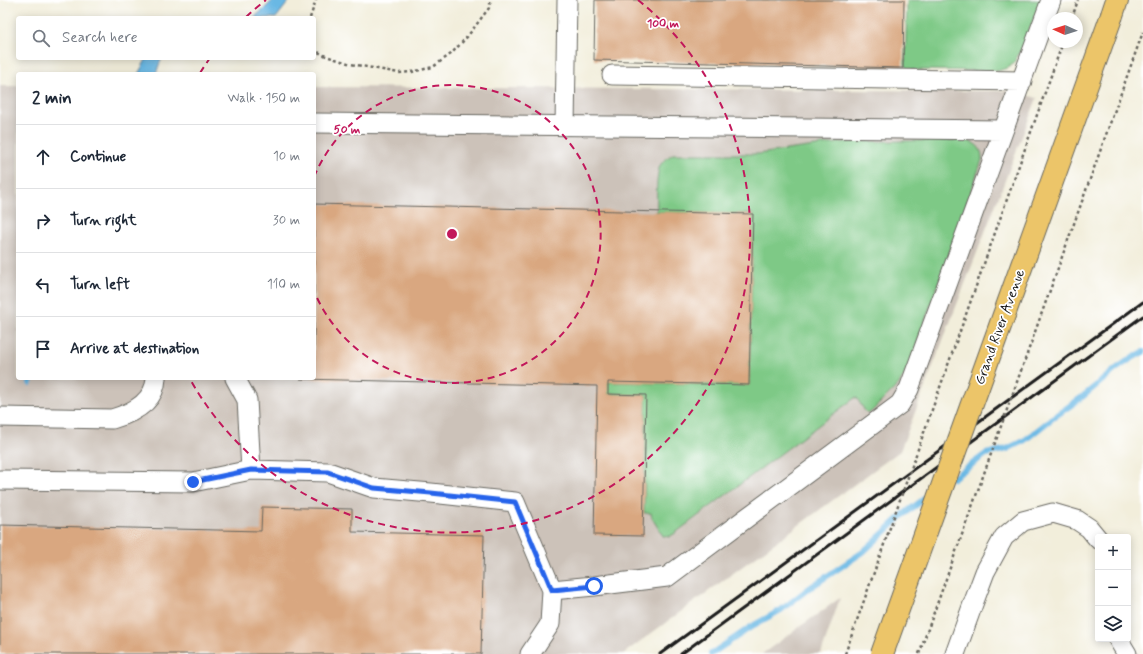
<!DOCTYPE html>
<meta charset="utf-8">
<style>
:root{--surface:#fff;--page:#f2f2f3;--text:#1f2937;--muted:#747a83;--line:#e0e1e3}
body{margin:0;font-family:Mynerve,sans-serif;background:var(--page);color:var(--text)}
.controls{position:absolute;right:12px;bottom:12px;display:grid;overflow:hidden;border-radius:4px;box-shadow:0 2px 10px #0003}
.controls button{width:36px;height:36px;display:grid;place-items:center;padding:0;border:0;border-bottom:1px solid var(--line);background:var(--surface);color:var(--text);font:20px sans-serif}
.compass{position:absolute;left:1047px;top:12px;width:36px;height:36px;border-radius:50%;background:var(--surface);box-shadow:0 2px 10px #0003;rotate:273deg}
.stop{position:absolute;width:12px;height:12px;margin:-9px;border:3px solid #2563eb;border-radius:50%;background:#fff}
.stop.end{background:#2563eb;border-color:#fff;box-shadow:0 1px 4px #0008}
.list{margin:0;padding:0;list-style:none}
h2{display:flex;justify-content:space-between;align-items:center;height:52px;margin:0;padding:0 16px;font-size:17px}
h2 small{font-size:13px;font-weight:400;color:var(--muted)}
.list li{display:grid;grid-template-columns:26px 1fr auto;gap:12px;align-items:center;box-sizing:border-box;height:64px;padding:0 16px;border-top:1px solid var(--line)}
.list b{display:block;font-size:15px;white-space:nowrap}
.list em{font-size:13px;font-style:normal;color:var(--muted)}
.icon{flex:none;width:22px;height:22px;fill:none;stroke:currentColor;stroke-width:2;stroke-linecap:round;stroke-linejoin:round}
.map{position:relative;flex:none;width:1143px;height:654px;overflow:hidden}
.search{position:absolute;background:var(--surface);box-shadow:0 2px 10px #0003;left:16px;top:16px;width:300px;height:44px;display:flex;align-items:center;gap:10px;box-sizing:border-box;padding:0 14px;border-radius:4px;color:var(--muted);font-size:15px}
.panel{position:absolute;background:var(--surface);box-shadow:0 2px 10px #0003;left:16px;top:72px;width:300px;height:308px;border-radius:4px}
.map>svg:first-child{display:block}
.industrial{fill:#ccc2b9}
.green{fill:#7ec986;stroke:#4d7251}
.water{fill:#69b8e4;stroke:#426a80}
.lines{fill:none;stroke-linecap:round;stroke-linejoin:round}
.stream{stroke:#69b8e4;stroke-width:6}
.building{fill:#d9a780}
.minor-casing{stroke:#67665f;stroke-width:21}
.major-casing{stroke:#67665f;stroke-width:24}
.path{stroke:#67665f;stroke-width:2.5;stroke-dasharray:3 3;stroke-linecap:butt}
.minor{stroke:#fff;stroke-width:19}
.major{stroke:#ecc569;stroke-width:22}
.rail{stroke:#1c1c1c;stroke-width:3}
.major-bridge-casing{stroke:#67665f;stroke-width:24;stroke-linecap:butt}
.path-bridge{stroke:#67665f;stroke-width:2.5;stroke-dasharray:3 3;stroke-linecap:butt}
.major-bridge{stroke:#ecc569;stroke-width:22}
.route{stroke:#2563eb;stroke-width:5}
.ring{fill:none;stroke:#c2185b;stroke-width:2;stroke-dasharray:7 5}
.labels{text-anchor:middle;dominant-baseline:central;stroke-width:3.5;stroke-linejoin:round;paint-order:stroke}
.street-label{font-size:14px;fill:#1c1c1c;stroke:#fff}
.centre{fill:#c2185b;stroke:#fff;stroke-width:2}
.ring-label{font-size:12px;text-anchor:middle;font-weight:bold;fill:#c2185b;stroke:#fff;stroke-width:3.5;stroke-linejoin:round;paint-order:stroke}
</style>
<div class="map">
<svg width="1143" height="654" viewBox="0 0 1143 654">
<rect width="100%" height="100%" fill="#fff"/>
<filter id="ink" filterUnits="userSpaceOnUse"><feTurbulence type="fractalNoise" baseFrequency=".025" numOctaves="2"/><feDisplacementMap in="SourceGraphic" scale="8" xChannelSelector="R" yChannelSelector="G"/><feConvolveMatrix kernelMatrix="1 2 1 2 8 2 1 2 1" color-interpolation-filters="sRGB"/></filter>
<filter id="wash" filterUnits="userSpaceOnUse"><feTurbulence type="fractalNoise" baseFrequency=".012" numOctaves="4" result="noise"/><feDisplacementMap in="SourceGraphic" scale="16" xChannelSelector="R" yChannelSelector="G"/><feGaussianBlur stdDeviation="0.9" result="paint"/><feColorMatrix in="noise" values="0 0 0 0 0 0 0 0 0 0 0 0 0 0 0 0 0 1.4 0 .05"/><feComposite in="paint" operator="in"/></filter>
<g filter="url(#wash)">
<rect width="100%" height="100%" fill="#f2eedb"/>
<path class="industrial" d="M0 86H18V378H314V87L1011 91 1037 98 900 451 623 654H0Z
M840 598 821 654H762Z"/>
<path class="green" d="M907 0H1041L1024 44 1015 61 1010 67 998 71 913 70 906 67 905 64Z
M962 140C974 141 983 147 982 160L915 349 904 376 898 385 870 413 866 412 865 411 856 397 674 534 669 537 663 536 652 518 651 513H644L646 395 608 394V382L749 385 753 214 657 212C657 201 655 173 661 164 664 160 668 157 673 154H758L844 142Z"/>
<path class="water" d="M273 0H290L276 18H253L262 11Z
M147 58H162L159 65 156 74H138Z"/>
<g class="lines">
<path class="stream" d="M30 383 31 378
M953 478 986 454 1007 449 1025 440 1054 417 1081 398 1116 369 1129 360 1143 352
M711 654 754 625 781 610 808 589 863 552 903 515 932 493"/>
</g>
<g id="blocks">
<path class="building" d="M595 0H904L903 68 594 60Z
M314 204 753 214 749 385 608 382V394L646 395 643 536 594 535 597 386 300 379V378H314Z
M262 507 352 509V532L484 535 481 654H0V525L261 531Z"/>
</g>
</g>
<g filter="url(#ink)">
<use href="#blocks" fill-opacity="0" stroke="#67665f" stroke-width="1"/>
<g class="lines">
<defs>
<path id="minor" d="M612 75 1022 81
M314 123 1003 130
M565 126 567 0
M235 378 247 400 251 470
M0 417 112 419C133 413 155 402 156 378
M0 480 193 482 251 470 328 472 374 488 431 493 515 502 552 590
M1118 639 1127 654
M530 654 550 624 552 590 594 586 667 577 900 404 909 389 1051 0
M955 654 973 604 985 572 1004 537 1023 521 1053 513 1077 520 1089 528 1098 539"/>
<path id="major" d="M1112 15 1117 0"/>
</defs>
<use href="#minor" class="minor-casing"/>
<use href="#major" class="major-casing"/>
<path class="path" d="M310 18 316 0
M1072 18 1078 0
M314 48 316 51 326 56 351 64 399 73 412 72 433 67 451 54 467 37 489 8 491 0"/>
<use href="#minor" class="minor"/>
<use href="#major" class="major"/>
<path class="rail" d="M660 654 1143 302
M681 654 1143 316"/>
<defs>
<path id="major-bridge" d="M882 654 1112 15"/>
</defs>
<use href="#major-bridge" class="major-bridge-casing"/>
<path class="path-bridge" d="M845 654 1063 42
M919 654 1143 32"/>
<use href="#major-bridge" class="major-bridge"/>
</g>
</g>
<g class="lines" filter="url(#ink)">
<path class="route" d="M193 482 251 470 328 472 374 488 431 493 515 502 552 590 594 586"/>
</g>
<g class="ring">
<path d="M314 177A149 149 0 1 1 314 291"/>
<path d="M200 73A299 299 0 0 1 210 58M246 17A299 299 0 0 1 266 0M638 0A299 299 0 1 1 190 379"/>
</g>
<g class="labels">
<g class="street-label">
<text transform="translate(1000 327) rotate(-70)">Grand River Avenue</text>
</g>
</g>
<circle cx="452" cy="234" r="6" class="centre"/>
<g class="ring-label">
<text x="663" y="27">100 m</text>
<text x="347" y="133">50 m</text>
</g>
</svg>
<div class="controls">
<button>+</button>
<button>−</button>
<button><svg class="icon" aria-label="layers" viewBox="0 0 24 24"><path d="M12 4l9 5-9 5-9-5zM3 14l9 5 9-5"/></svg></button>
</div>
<svg class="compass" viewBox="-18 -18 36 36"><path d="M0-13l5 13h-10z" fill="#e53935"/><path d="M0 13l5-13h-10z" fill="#747a83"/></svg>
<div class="stop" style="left:594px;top:586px"></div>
<div class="stop end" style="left:193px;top:482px"></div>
<div class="search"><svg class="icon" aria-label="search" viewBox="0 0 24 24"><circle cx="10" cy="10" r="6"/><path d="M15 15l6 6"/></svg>Search here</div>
<section class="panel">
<h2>2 min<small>Walk · 150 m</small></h2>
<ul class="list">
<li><svg class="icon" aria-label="ahead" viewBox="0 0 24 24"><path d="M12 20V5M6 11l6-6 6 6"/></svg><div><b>Continue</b></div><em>10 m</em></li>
<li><svg class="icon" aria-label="right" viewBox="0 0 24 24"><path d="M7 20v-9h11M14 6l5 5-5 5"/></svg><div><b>Turn right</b></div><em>30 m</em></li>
<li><svg class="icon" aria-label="left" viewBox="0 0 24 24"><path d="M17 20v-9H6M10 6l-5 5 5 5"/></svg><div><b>Turn left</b></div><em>110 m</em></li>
<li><svg class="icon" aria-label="arrive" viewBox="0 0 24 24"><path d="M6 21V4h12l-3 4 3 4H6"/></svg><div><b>Arrive at destination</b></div></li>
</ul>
</section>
</div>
